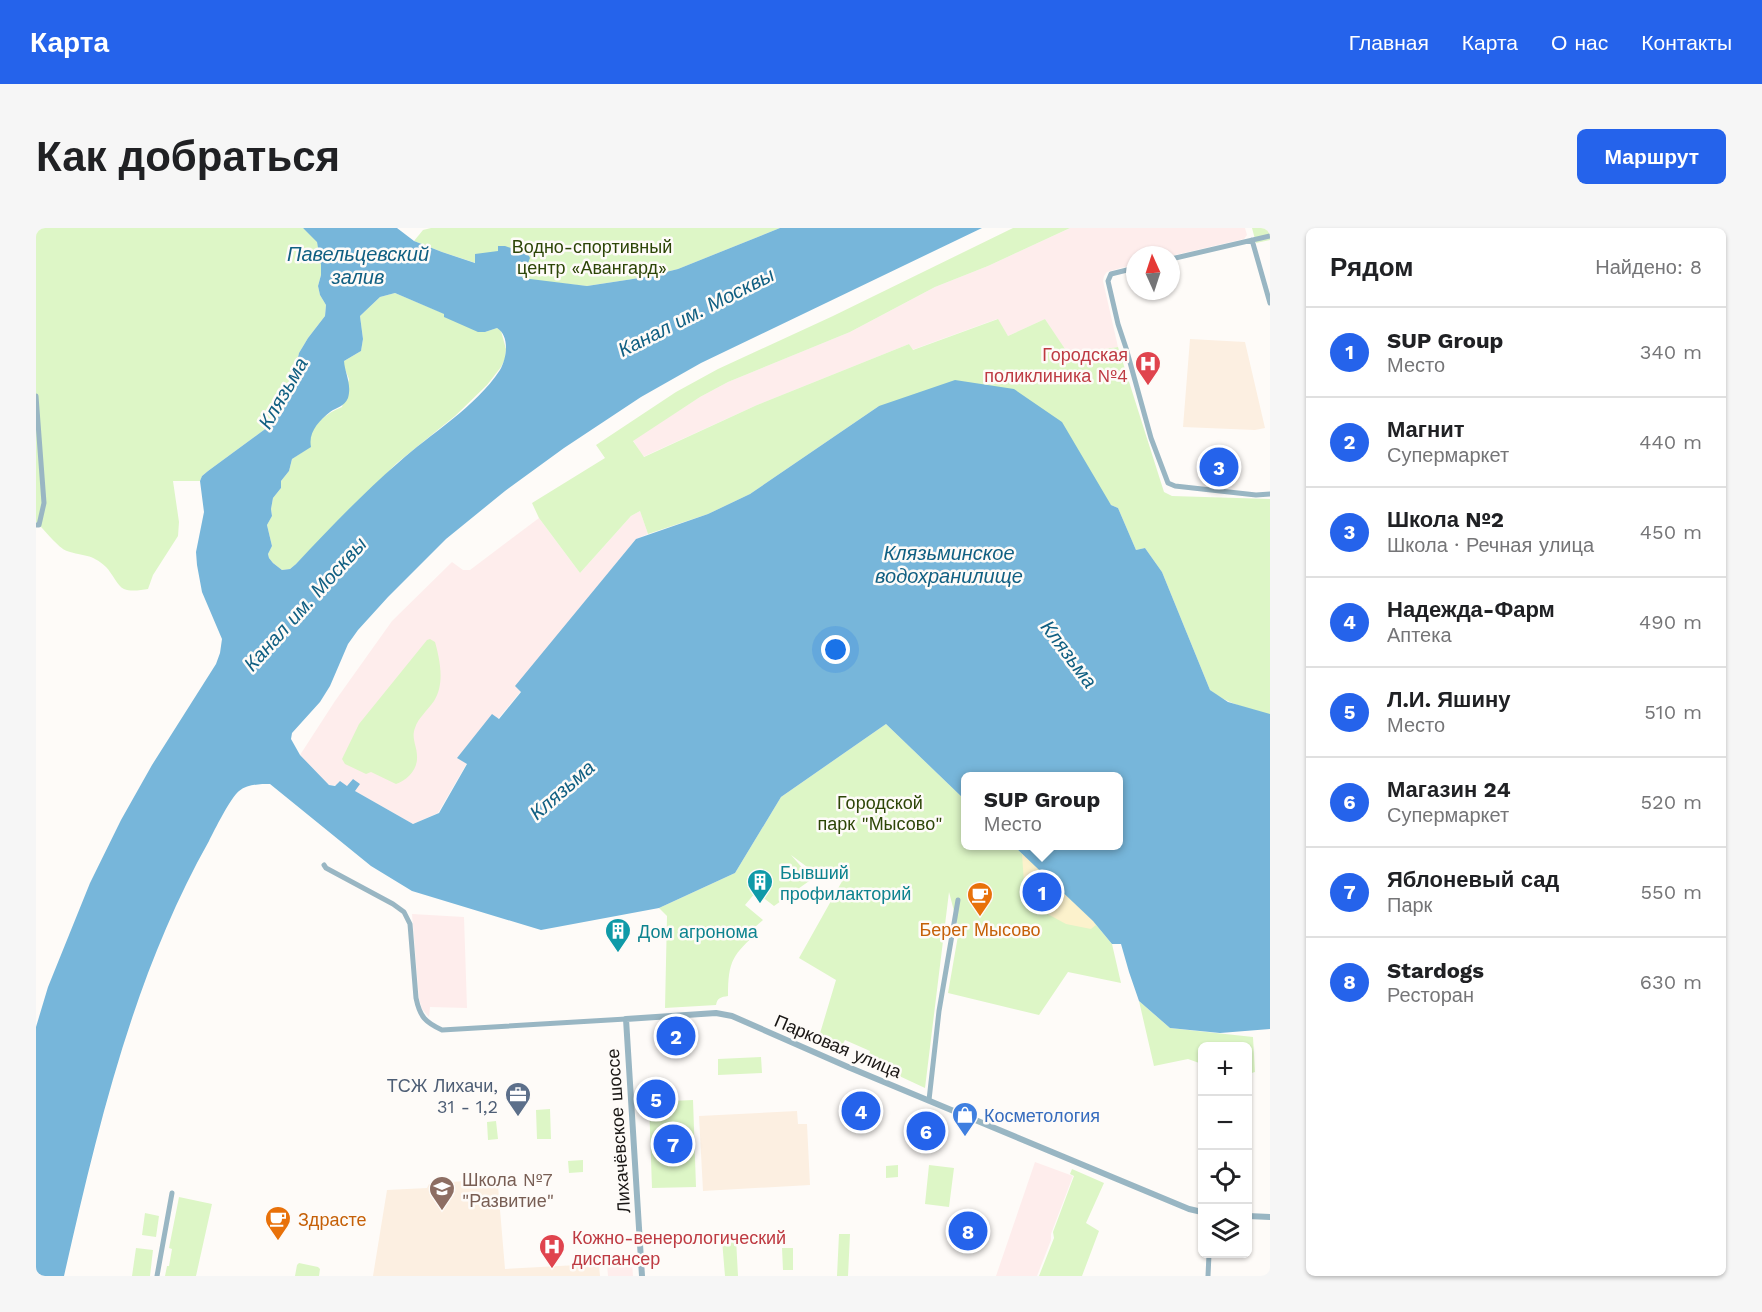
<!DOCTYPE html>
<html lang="ru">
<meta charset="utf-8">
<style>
:root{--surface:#fff;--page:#f6f6f6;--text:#202124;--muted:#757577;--line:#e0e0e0;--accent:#2563eb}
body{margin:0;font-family:"Work Sans",sans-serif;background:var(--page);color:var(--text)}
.controls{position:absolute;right:18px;bottom:18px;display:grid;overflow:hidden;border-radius:9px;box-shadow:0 2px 4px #0004}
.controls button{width:54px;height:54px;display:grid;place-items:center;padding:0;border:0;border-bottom:2px solid var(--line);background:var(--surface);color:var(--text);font:30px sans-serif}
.compass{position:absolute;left:1090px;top:18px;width:54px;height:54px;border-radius:50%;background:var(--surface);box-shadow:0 2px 4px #0004;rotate:357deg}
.you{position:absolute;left:800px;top:422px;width:21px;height:21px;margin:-15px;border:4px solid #fff;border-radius:50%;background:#1a73e8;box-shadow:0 0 0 9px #1a73e833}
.badge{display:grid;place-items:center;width:39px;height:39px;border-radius:50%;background:var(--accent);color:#fff;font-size:20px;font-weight:700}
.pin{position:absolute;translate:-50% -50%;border:3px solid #fff;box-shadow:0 2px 6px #0006}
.popup{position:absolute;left:925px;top:544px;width:162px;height:78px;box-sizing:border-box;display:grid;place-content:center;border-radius:9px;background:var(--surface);filter:drop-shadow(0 2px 4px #0005);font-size:20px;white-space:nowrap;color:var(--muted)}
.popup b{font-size:22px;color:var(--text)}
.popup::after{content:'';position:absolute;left:50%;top:100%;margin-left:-12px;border:12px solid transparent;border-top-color:var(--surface)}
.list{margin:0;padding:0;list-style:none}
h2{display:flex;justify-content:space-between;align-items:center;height:78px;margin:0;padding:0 24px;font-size:26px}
h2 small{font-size:20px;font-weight:400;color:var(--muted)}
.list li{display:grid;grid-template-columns:39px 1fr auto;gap:18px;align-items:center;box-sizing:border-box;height:90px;padding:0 24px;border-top:2px solid var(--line)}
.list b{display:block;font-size:22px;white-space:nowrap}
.list p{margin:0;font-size:20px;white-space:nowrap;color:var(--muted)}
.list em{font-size:20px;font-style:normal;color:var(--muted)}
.icon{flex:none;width:33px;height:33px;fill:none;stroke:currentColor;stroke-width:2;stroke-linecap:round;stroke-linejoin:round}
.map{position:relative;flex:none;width:1234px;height:1048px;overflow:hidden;border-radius:9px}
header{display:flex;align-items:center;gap:36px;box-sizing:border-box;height:84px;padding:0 30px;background:var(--accent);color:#fff}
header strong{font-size:28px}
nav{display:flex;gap:33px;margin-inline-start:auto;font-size:21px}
.intro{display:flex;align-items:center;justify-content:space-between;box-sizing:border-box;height:144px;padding:0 36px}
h1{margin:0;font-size:42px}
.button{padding:15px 27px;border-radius:9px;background:var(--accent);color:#fff;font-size:21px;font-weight:700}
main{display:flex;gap:36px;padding:0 36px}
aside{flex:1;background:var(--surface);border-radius:9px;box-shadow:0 2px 4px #0004}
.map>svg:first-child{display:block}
.built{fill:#fcefe1}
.industrial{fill:#feedec}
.green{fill:#ddf6c6}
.sand{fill:#fcf2cc}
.water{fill:#77b6da;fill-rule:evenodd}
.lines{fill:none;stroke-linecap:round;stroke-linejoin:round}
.minor{stroke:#99b6c3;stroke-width:5}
.tertiary{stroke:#99b6c3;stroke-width:6}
.labels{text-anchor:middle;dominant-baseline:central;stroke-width:5;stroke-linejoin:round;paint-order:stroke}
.park-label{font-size:18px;fill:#2d4607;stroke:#fefbf8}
.health-label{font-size:18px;fill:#be3a42;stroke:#fefbf8;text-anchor:end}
.culture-label{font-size:18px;fill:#0d838f;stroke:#fefbf8;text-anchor:start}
.food-label{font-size:18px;fill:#c56008;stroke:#fefbf8}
.street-label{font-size:18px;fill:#1a1715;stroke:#fefbf8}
.service-label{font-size:18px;fill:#4e5e75;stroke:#fefbf8;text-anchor:end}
.shop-label{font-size:18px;fill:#366cbe;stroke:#fefbf8;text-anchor:start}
.education-label{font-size:18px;fill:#785e54;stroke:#fefbf8;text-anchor:start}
.water-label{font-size:20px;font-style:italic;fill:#105f82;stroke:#fefbf8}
</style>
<header>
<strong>Карта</strong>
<nav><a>Главная</a><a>Карта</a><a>О нас</a><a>Контакты</a></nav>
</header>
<div class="intro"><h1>Как добраться</h1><a class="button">Маршрут</a></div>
<main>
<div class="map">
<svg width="1234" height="1048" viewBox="0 0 1234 1048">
<rect width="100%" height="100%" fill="#fefbf8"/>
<path class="built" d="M1154 111 1209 114 1229 200 1219 202 1147 199Z
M761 883 762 896H771L774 957 667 963 663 888Z
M451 951 452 958H462L469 1041 560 1036 563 1038 564 1048H337L351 962 391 960 393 956Z"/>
<path class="industrial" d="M1034 0H1209L1211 7 1208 11 1135 28 1099 27V36L1071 44 1068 48 1067 53 1082 119 1033 128 1009 91 972 108 961 91 876 122 873 116 721 177 607 229 597 212 664 169 692 154 814 104 899 59 952 38Z
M604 283 612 306 600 311 480 458 485 463 462 491 456 487 422 529 431 535 402 585 377 596 319 563 317 551 311 558 293 557 264 527 299 473 356 393 416 334 427 342H434L503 290 544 345 595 288Z
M376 686 428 689 431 780 394 779 393 789 386 781 383 771Z
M999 934 1037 948 1015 1006V1012L1001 1048H960Z
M596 1034 597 1048H572L571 1036Z"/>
<path class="green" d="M0 0H267L281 13 285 37V47L282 58 284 67 290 77 289 88 272 110 263 125 256 156 236 196 172 243 166 248 164 253H137L143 294 142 308 117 347 112 361C105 362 95 364 88 361 82 359 76 345 70 339 55 325 48 329 31 323 22 320 8 301 0 294Z
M395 0H744L642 41 610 49 551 58 492 52 406 24 378 13 387 2Z
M977 0H1034L952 38 899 59 814 104 692 154 664 169 597 213 608 229 721 177 873 116 877 122 962 91 972 108 1009 91 1033 127 1082 119 1128 264 1136 268 1234 271V487C1213 480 1190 476 1174 462L1126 344 1109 320 1100 322 1082 280 843 178 714 266 672 286 612 306 604 283 595 288 544 345 503 290 496 275 569 230 560 217 640 164 682 141 797 88Z
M1216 0H1234V12L1220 15Z
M359 65 409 86 408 88 449 104 461 100 465 103 470 121 469 131 465 139 451 157 419 188 361 235 260 336 254 341 246 342 237 335 233 330 232 326 236 318 231 297 236 288 235 281 237 270 245 260V253L253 243 256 231 274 219C271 200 290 185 306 179L313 151 308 139V133L325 123 327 111 324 88 344 69Z
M394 411 399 414C404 432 409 456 398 473 392 482 382 490 379 500 375 510 381 518 381 528 382 541 372 552 360 556L335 544 330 546 309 536 306 531 323 496 391 412Z
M850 496 929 572 930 618H978L1057 693 1076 716 1085 755 1032 744 1003 787 912 765 923 702 913 664 889 860 831 833 834 823 809 812 804 821 782 812 800 752 763 730 809 648 782 647 755 627 776 651 738 678 720 664 709 677 727 692 719 699 723 703C697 727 692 732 692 768 685 769 681 770 680 777L629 780 631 688 623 680 699 645 745 569Z
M1103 773 1134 800 1217 809 1219 844 1212 846V818H1166V836L1152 831 1118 838Z
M725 829 726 845 682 847V831Z
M657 872 660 959 616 960 613 874Z
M514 881 515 911H501L500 882Z
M460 893 462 911 452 912 451 894Z
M547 932V944L533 945 532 933Z
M862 937V949L850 950V938Z
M893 937 918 940 913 979 889 976Z
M1036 941 1068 955 1050 995 1063 1003 1046 1048H1003L1018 1010 1017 1004 1038 948 1034 946Z
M143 969 176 976 160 1048H129L131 1038H133L136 1021 133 1020Z
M109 985 123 988 120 1009 106 1007Z
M803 1006H814L812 1048H801Z
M700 1011 702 1048H689L686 1012Z
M100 1020 117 1022 114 1048H96Z
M746 1020H757V1042H747Z
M263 1035 282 1039 284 1041 283 1048H259L261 1037Z"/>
<path class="sand" d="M986 625 1057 693 1060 697 1055 701 1030 696 997 678 988 656Z"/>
<path class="water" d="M267 0H361L378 13 406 24 439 35V26L462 23V18H469L492 26 494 30 486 50 551 58 610 49 642 41 744 0H946L665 135 605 169 528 220 469 263 410 311 352 369 322 402 312 416 294 458 284 474 256 505 255 511 264 527 293 557 299 558 304 553 311 558 317 551 324 556 319 563 377 596 403 585 431 536 421 530 456 486 463 491 485 464 479 458 600 311 672 286 714 266 843 178 919 152 978 161 1026 194 1075 277 1082 280 1100 322 1109 320 1126 344 1174 462 1192 474 1234 486V801L1184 805 1134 800 1103 773 1093 744 1085 716H1076L1057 693 978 618H1082V548H930L929 572 850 496 745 569 699 645 623 680 505 702 376 663 335 638 234 556C224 556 212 556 203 563 195 569 178 603 173 613 97 748 62 899 28 1048H0V799L12 759 54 655 85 592 116 537 180 436 184 425 186 411 166 364 161 337 160 324 168 284 164 253 166 248 172 243 236 196 256 156 263 125 272 110 289 88 290 77 284 67 282 58 285 47V37L281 14ZM359 65 408 86V89L442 104H449L461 100C474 108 471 130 464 142 439 180 395 205 362 235 326 266 293 301 260 336L254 341 246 342 237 335 233 330 232 326 236 318 231 297 236 288 235 281 237 270 245 260V253L253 243 256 231 275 219C272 204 283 193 294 184 301 179 308 179 312 170 316 156 309 146 308 133L325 123 327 111 324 88 344 69Z"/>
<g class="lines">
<path class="minor" d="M1216 12 1234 75
M1135 31 1234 8
M1099 40 1075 46 1072 53 1082 96 1090 120 1115 210 1132 255 1139 258 1220 267 1234 266
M0 168 8 275 3 297H0
M288 637 290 640 357 676 368 684 374 696 380 770C384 789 389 794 406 802L590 791
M893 872 903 783 922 672
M121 1048 136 965
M1172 1048 1173 1026"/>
<path class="tertiary" d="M1212 988 1234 989
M606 1048 590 791 680 785 696 788 812 839 1153 981 1166 984"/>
</g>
<defs>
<symbol id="hospital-pin" viewBox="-11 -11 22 30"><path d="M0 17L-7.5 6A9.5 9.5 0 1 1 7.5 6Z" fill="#e0444e" stroke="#fefbf8"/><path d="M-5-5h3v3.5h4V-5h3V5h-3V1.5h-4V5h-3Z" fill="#fff"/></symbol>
<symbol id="building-pin" viewBox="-11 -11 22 30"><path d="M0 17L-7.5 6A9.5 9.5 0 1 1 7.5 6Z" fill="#0f9aa8" stroke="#fefbf8"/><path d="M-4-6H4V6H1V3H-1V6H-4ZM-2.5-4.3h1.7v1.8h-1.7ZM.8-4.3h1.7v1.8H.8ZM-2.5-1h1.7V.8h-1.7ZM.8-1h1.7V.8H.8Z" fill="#fff"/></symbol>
<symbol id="cafe-pin" viewBox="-11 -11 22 30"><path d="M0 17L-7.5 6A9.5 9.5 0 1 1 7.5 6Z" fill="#e8710a" stroke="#fefbf8"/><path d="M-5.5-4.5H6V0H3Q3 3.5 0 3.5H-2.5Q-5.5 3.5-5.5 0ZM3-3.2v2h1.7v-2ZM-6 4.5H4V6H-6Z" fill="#fff"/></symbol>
<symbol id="office-pin" viewBox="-11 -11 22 30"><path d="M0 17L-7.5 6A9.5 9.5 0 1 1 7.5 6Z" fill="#5c6f8a" stroke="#fefbf8"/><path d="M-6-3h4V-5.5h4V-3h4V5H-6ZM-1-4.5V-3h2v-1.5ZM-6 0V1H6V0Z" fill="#fff"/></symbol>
<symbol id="shop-pin" viewBox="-11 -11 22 30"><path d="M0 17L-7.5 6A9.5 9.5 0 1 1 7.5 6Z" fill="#3f7fe0" stroke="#fefbf8"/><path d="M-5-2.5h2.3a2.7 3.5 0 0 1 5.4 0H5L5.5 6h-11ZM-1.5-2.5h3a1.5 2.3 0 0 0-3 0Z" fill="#fff"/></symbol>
<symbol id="school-pin" viewBox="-11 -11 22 30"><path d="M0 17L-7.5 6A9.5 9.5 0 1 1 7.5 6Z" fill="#8d6e63" stroke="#fefbf8"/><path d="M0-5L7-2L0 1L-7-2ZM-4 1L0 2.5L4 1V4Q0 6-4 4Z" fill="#fff"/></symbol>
</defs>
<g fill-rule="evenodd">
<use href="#hospital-pin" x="1097" y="121" width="30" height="40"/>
<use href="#building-pin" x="709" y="639" width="30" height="40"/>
<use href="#cafe-pin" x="929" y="652" width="30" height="40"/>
<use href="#building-pin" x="567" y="688" width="30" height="40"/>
<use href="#office-pin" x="467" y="852" width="30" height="40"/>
<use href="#shop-pin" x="914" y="872" width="30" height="40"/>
<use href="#school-pin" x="391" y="946" width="30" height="40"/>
<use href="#cafe-pin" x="227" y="976" width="30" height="40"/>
<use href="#hospital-pin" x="501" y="1004" width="30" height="40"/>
</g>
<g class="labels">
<g class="park-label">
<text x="556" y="18">Водно-спортивный<tspan x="556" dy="21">центр «Авангард»</tspan></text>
<text x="844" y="574">Городской<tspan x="844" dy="21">парк "Мысово"</tspan></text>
</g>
<g class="health-label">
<text x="1092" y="126">Городская<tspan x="1092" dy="21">поликлиника №4</tspan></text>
<text x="536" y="1009" text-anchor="start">Кожно-венерологический<tspan x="536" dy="21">диспансер</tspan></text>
</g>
<g class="culture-label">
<text x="744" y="644">Бывший<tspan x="744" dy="21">профилакторий</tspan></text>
<text x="602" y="703">Дом агронома</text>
</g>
<g class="food-label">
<text x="944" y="701">Берег Мысово</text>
<text x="262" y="991" text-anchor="start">Здрасте</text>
</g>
<g class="street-label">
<text transform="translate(802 818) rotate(23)">Парковая улица</text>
<text transform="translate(582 903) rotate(-94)">Лихачёвское шоссе</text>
</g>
<g class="service-label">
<text x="462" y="857">ТСЖ Лихачи,<tspan x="462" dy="21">31 - 1,2</tspan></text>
</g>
<g class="shop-label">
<text x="948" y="887">Косметология</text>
</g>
<g class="education-label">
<text x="426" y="951">Школа №7<tspan x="426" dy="21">"Развитие"</tspan></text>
</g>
<g class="water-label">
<text x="322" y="26">Павельцевский<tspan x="322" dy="23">залив</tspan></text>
<text transform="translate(660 84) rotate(-27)">Канал им. Москвы</text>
<text transform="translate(247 165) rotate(-60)">Клязьма</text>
<text x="913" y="325">Клязьминское<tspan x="913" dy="23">водохранилище</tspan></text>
<text transform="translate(269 376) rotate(-48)">Канал им. Москвы</text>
<text transform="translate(1033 426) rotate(53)">Клязьма</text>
<text transform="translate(526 562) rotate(-41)">Клязьма</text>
</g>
</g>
</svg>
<div class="controls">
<button>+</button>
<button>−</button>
<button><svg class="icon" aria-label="locate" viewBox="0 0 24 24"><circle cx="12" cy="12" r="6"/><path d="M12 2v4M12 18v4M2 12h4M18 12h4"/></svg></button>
<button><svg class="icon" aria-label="layers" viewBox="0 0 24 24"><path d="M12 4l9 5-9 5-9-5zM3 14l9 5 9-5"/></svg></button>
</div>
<svg class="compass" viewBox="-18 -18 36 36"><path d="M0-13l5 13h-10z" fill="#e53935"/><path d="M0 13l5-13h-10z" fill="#757577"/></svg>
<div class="you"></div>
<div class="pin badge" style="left:1006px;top:664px">1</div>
<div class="popup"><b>SUP Group</b>Место</div>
<div class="pin badge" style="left:640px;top:808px">2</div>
<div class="pin badge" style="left:1183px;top:239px">3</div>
<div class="pin badge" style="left:825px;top:883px">4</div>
<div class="pin badge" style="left:620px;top:871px">5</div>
<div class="pin badge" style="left:890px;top:903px">6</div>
<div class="pin badge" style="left:637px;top:916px">7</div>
<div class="pin badge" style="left:932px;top:1003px">8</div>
</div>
<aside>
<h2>Рядом<small>Найдено: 8</small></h2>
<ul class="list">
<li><span class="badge">1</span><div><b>SUP Group</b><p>Место</p></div><em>340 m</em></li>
<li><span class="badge">2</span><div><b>Магнит</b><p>Супермаркет</p></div><em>440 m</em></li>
<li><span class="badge">3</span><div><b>Школа №2</b><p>Школа · Речная улица</p></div><em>450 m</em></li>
<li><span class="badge">4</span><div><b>Надежда-Фарм</b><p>Аптека</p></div><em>490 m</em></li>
<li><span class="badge">5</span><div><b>Л.И. Яшину</b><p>Место</p></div><em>510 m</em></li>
<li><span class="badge">6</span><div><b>Магазин 24</b><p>Супермаркет</p></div><em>520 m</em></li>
<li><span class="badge">7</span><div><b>Яблоневый сад</b><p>Парк</p></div><em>550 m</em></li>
<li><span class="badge">8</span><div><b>Stardogs</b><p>Ресторан</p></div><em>630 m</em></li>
</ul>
</aside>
</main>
